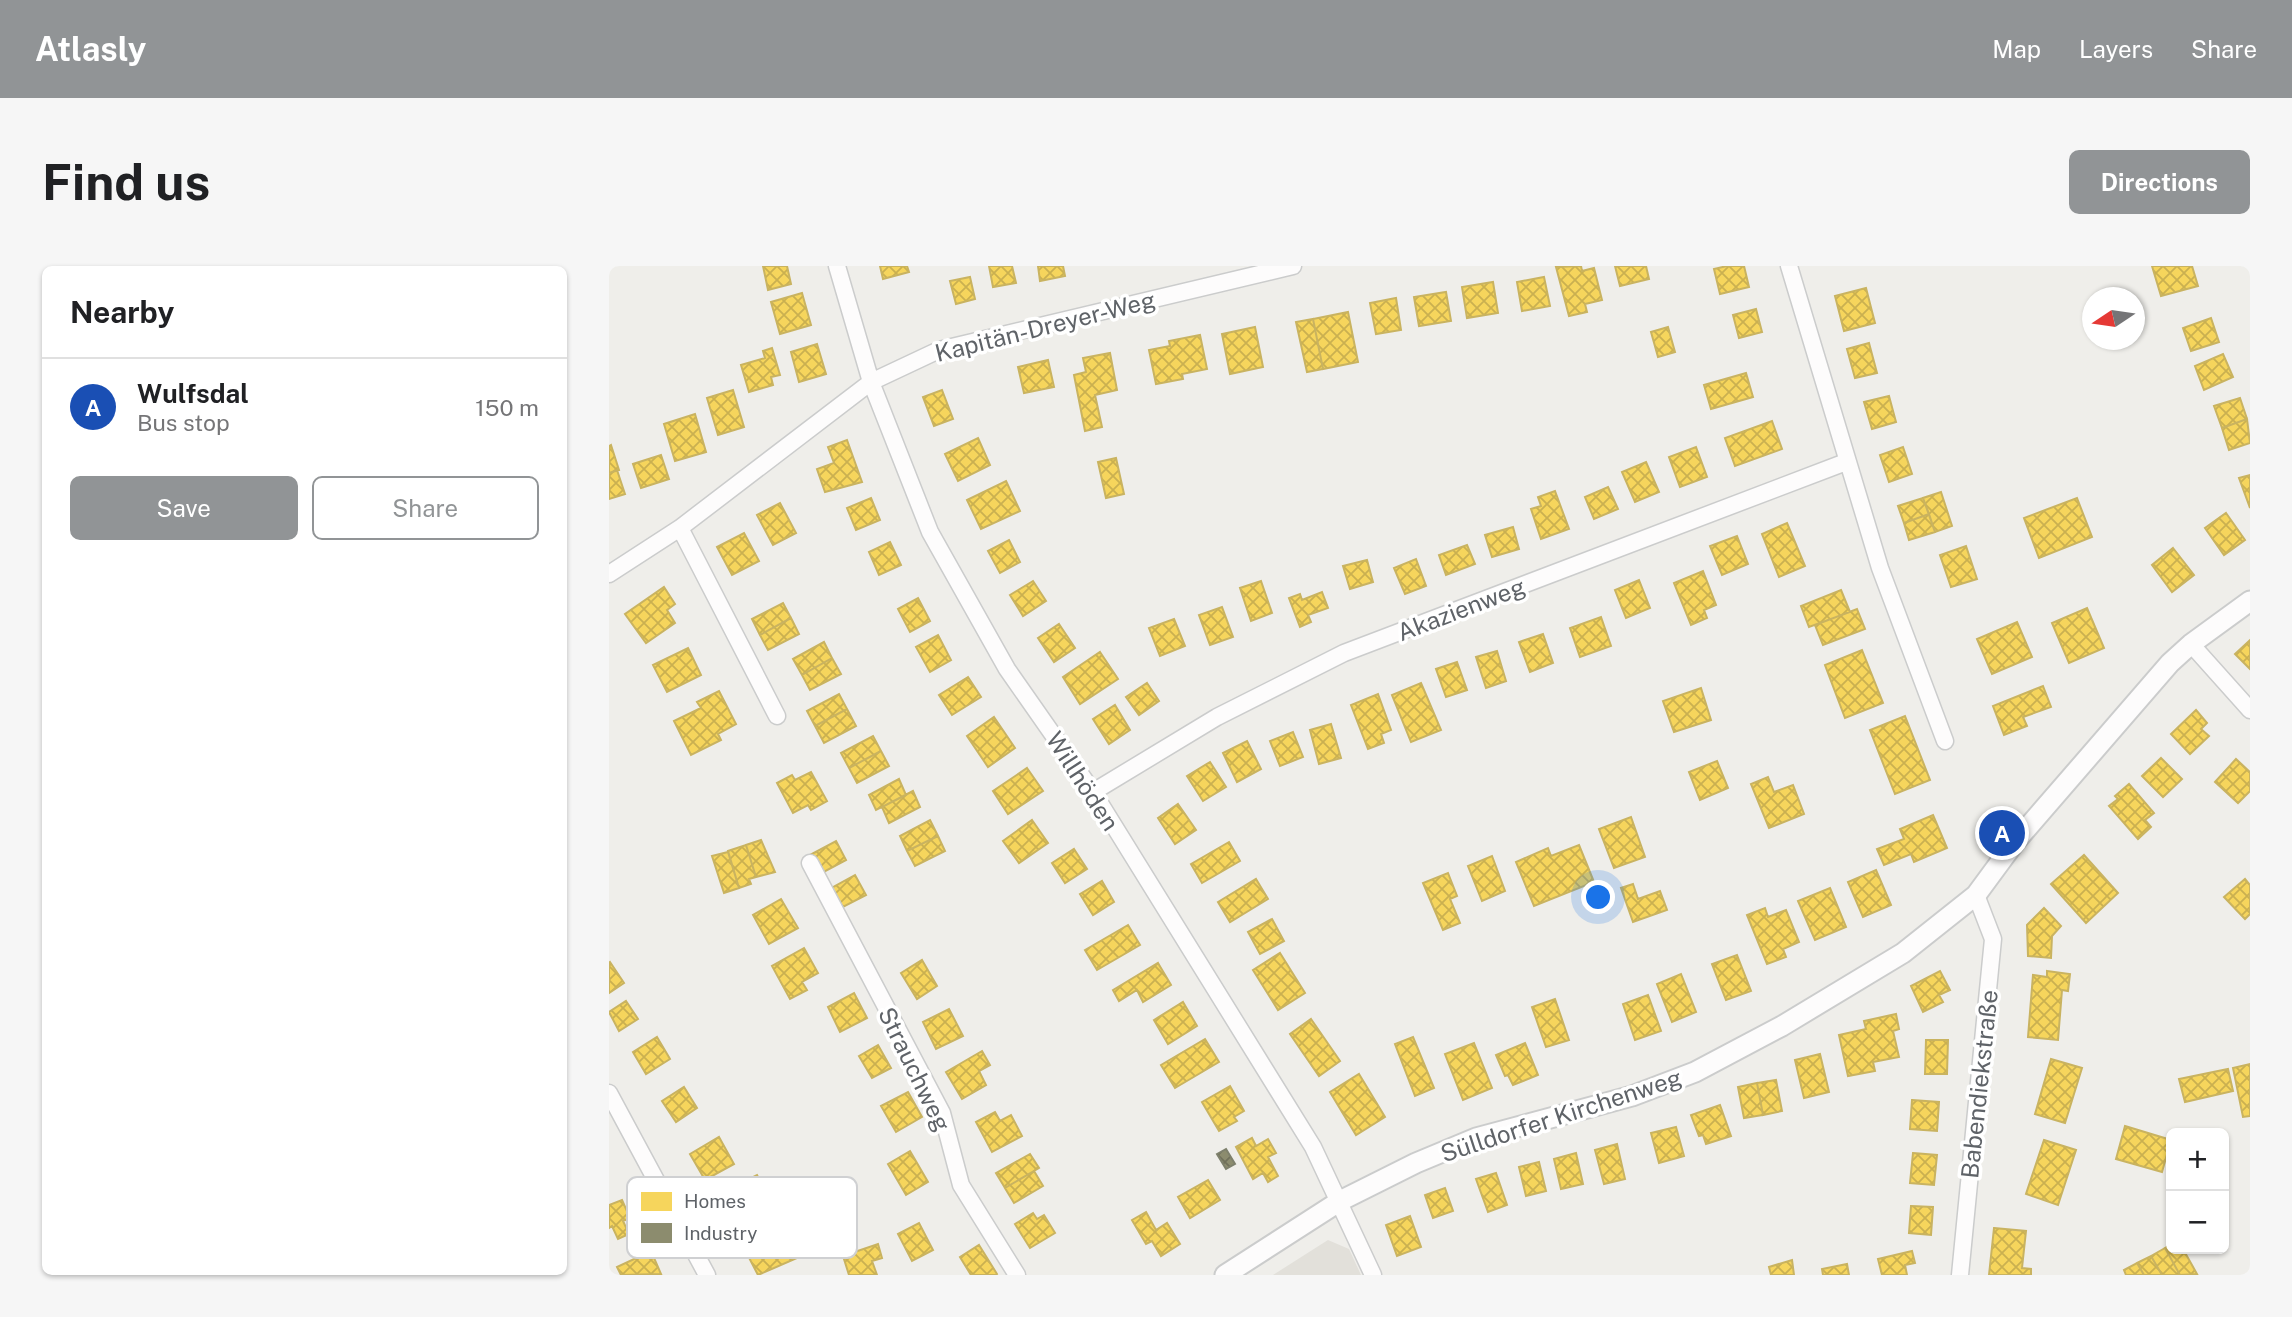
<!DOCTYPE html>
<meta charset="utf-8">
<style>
:root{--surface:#fff;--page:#f6f6f6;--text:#202124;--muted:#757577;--line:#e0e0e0;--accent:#919496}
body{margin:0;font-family:"Public Sans",sans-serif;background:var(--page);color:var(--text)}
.controls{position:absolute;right:21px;bottom:21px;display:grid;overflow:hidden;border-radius:10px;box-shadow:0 2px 5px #0004}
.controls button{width:63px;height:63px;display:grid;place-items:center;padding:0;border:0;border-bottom:2px solid var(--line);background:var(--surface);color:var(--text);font:35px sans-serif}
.compass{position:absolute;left:1473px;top:21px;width:63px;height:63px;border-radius:50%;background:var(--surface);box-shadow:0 2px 5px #0004;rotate:257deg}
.you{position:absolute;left:990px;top:632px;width:24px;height:24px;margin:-18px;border:5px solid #fff;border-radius:50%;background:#1a73e8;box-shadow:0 0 0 10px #1a73e833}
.badge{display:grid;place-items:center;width:46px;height:46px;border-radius:50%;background:var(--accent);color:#fff;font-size:23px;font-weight:700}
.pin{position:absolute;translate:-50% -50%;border:4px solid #fff;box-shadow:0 2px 7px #0006}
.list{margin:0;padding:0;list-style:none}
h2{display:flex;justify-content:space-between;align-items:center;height:91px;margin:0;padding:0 28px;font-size:30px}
h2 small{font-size:23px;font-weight:400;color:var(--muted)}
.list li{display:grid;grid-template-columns:46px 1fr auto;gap:21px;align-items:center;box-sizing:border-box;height:98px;padding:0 28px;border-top:2px solid var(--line)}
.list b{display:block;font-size:26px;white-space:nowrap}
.list p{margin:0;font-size:23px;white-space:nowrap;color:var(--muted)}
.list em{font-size:23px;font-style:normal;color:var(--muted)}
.actions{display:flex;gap:14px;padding:21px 28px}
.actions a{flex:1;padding:16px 0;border:2px solid var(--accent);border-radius:10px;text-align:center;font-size:24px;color:var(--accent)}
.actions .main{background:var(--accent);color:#fff}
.map{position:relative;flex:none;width:1641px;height:1009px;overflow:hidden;border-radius:10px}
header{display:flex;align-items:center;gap:42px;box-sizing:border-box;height:98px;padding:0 35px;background:var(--accent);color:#fff}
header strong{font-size:33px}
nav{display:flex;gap:38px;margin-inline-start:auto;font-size:24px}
.intro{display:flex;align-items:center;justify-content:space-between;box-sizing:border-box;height:168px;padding:0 42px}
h1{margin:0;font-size:49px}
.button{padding:18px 32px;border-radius:10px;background:var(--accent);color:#fff;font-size:24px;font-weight:700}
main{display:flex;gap:42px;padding:0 42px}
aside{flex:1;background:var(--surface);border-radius:10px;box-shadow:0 2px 5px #0004}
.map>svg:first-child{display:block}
.education{fill:#e2e0da}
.homes{fill:url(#homes-cross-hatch);stroke:#c9b360;stroke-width:2}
.industry{fill:url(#industry-cross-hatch);stroke:#7e806c;stroke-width:2}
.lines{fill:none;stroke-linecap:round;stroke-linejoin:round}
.minor-casing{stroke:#cbcccc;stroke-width:19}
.tertiary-casing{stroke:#cbcccc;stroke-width:23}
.minor{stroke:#fdfcfc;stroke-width:16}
.tertiary{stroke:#fdfcfc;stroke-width:19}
.labels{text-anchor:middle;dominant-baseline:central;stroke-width:7;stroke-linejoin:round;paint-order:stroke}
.street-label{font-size:24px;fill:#5f6368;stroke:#fff}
.key{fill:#fff;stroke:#cfd0d2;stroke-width:2}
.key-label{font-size:19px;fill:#5f6368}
</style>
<header>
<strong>Atlasly</strong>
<nav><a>Map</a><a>Layers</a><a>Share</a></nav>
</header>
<div class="intro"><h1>Find us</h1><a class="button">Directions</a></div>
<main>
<aside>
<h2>Nearby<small></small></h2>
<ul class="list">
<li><span class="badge" style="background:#1a4fb4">A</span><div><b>Wulfsdal</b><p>Bus stop</p></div><em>150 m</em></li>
</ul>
<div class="actions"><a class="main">Save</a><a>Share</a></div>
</aside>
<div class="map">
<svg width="1641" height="1009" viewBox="0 0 1641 1009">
<defs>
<pattern id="homes-cross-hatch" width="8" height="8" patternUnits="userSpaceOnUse" patternTransform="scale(1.75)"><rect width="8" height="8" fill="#f6d55c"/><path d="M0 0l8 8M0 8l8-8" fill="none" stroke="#cab050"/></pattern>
<pattern id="industry-cross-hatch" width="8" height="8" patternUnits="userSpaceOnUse" patternTransform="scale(1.75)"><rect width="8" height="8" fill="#8c8c6e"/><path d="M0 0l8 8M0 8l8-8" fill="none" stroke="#70705a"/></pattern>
</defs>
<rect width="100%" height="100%" fill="#efeeea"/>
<path class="education" d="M719 974 740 983 752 1009H664Z"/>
<path class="homes" d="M154 0H178L182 18 159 24Z
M271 0H298L300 6 274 13Z
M380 0H403L407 17 384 21Z
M429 0H454L456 10 431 15Z
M972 0 973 5 985 2 993 34 976 38 978 46 960 50 947 1Z
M1006 0H1037L1040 13 1011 20Z
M1118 0H1135L1140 21 1111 28 1105 3Z
M1543 0H1583L1589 20 1552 30Z
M361 11 366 33 347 38 341 15Z
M935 11 941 40 913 45 908 16Z
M884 16 889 47 858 52 853 21Z
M1257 22 1266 57 1235 65 1226 30Z
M837 26 842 55 810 60 805 31Z
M193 27 202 59 171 68 162 36Z
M787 32 792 64 767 68 761 37Z
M1147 43 1153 66 1130 72 1124 49Z
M739 46 749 96 714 103 704 53Z
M1602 52 1610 76 1582 85 1574 62Z
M704 53 714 103 698 106 687 56Z
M646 61 654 101 621 108 613 68Z
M1059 61 1066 86 1049 91 1042 66Z
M591 69 598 103 573 108 574 113 547 118 540 84 561 80 560 75Z
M1260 77 1268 107 1246 112 1238 83Z
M208 78 217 108 190 116 182 86Z
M163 82 171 109 162 111 164 119 140 126 132 99 156 92 154 85Z
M501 87 508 124 486 129 493 161 476 165 465 109 477 106 474 92Z
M1614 88 1624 111 1595 124 1586 100Z
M439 94 445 121 415 127 409 101Z
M1137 107 1144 131 1102 143 1095 119Z
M124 124 135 161 109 169 98 132Z
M333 124 344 153 325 160 314 131Z
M1280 130 1287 156 1263 163 1255 136Z
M1631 132 1638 153 1613 162 1605 140Z
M86 148 97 186 66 195 55 158Z
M1638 153 1641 177 1620 184 1613 162Z
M1163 155 1173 183 1126 200 1116 172Z
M369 172 381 199 349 215 336 188Z
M238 174 253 216 216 226 208 203 225 197 219 181Z
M2 179 10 204 0 207V180Z
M1087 181 1098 211 1071 221 1060 191Z
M1294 181 1303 208 1280 216 1271 189Z
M52 189 60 213 32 222 24 198Z
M507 192 515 228 497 232 489 196Z
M1037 196 1050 226 1026 236 1013 206Z
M8 204 16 228 0 233V207Z
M1641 209V242L1630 212Z
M397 215 411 245 372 263 358 234Z
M999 221 1009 243 985 253 976 231Z
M946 225 960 263 932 273 922 243 932 240 929 231Z
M1332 226 1343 260 1326 266 1314 232Z
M262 232 271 254 247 264 238 242Z
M1314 232 1320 248 1295 257 1289 240Z
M1468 232 1483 271 1430 292 1415 252Z
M171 237 187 267 164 279 148 249Z
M1617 247 1636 274 1615 289 1596 262Z
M1320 248 1326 266 1300 274 1295 257Z
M1178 257 1196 300 1170 311 1153 268Z
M904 261 910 283 883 291 876 269Z
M135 267 150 295 123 309 108 281Z
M1128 270 1139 298 1113 309 1101 280Z
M400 274 411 296 391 307 379 285Z
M281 276 292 299 270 309 260 286Z
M858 279 866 298 837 309 830 289Z
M1357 280 1368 313 1342 321 1331 289Z
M1564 282 1585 309 1563 326 1543 299Z
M807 293 817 320 796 328 785 302Z
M758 294 764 316 741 323 734 300Z
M1094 305 1107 339 1095 344 1098 352 1082 359 1065 317Z
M1030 314 1041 342 1017 352 1006 324Z
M424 315 437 335 414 350 401 329Z
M652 315 663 347 642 355 631 322Z
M55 321 66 338 58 344 66 357 37 377 16 348Z
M1232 324 1241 346 1200 361 1192 340Z
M713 326 719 342 699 349 702 356 691 361 680 332 691 328 693 334Z
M309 332 321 355 301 366 289 343Z
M174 337 182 352 151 369 143 353Z
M613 341 624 371 601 379 590 349Z
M1478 342 1495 382 1460 397 1443 357Z
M1248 343 1256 363 1214 379 1206 359Z
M992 351 1002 380 971 391 961 362Z
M182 352 190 368 159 384 151 369Z
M565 353 576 380 551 390 540 362Z
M1408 356 1423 391 1383 408 1368 373Z
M450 358 466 382 445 396 429 372Z
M934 368 944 397 921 406 910 376Z
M329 369 342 394 321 406 307 381Z
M1641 374V403L1626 388Z
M215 376 223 392 193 409 184 393Z
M79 382 92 409 58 426 44 399Z
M1253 384 1274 437 1236 452 1216 399Z
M888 385 897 415 877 422 867 391Z
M491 386 509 413 471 438 454 411Z
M223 392 232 408 201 424 193 409Z
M848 396 858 424 837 431 827 403Z
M359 411 372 431 343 449 330 429Z
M538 417 550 435 530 449 517 431Z
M812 417 832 464 802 476 783 429Z
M1434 420 1442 441 1414 451 1418 460 1395 469 1384 440Z
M1092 422 1102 454 1065 466 1054 435Z
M110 425 127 458 109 468 112 474 82 489 65 455 92 442 88 436Z
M230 428 238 443 206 460 198 445Z
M769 428 782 464 772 468 775 477 759 483 742 439Z
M506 439 521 464 500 478 484 453Z
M238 443 247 460 215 477 206 460Z
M1587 444 1598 457 1592 463 1600 470 1581 488 1562 468Z
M1296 450 1321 514 1286 528 1261 464Z
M385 451 406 482 379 501 358 470Z
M722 458 732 492 710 498 701 464Z
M684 466 694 491 671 500 661 475Z
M264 470 272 485 240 502 232 487Z
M638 475 652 503 628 516 614 487Z
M272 485 280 500 248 517 240 502Z
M1552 492 1573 513 1554 531 1533 510Z
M1627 493 1641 506V525L1629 537 1606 516Z
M1108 495 1119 522 1091 534 1080 506Z
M601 496 617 521 594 535 578 510Z
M418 502 434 525 399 548 384 525Z
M202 506 218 535 202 544 199 539 184 547 168 517 183 509 186 514Z
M1159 511 1165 526 1184 519 1195 548 1160 562 1142 518Z
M290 513 297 529 267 544 260 529Z
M1520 518 1545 547 1536 554 1542 561 1529 573 1500 540 1509 533 1506 530Z
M304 525 311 541 280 557 273 541Z
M569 538 587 564 566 578 549 552Z
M1324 549 1338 582 1305 596 1302 588 1275 599 1268 583 1295 573 1291 563Z
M1022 551 1036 591 1005 602 990 563Z
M321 554 329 570 298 585 291 570Z
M423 554 439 577 410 597 394 575Z
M329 570 336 585 306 600 298 585Z
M152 574 166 606 147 611 137 579Z
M227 575 237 594 211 608 201 589Z
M620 576 631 595 593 617 582 598Z
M137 579 147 611 140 613 142 618 130 622 119 585Z
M970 579 985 616 925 640 907 596 939 582 942 590Z
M465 583 478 603 456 617 443 597Z
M119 586 130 622 115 627 103 590Z
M1475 589 1509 627 1477 657 1442 618Z
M883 590 896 625 873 635 859 600Z
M1267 604 1282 639 1254 651 1239 616Z
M839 607 848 630 841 633 851 657 834 664 814 617Z
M246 609 257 629 230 643 219 624Z
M647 613 659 633 621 656 609 636Z
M1636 613 1641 619V648L1636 653 1615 631Z
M493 615 505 636 484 649 471 628Z
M1024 618 1029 633 1051 625 1058 644 1024 656 1012 622Z
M1221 622 1237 661 1206 674 1189 635Z
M172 633 189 662 160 678 144 649Z
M1156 642 1159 651 1177 644 1190 676 1174 683 1177 691 1158 698 1138 649Z
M1435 642 1452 660 1443 670 1442 692 1419 690 1418 659Z
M663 653 675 675 651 688 639 666Z
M519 659 531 679 488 704 476 684Z
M195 682 209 707 193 716 198 724 181 733 163 700Z
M671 687 696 727 669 744 644 704Z
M1128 689 1142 725 1117 734 1103 698Z
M313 694 328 720 308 733 292 707Z
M1 696 15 717 0 727V697Z
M549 697 562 719 534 736 528 724 510 735 504 724Z
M1331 705 1341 724 1330 729 1334 736 1314 746 1302 720Z
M1438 705 1461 708 1459 725 1453 724 1449 774 1419 771 1424 709 1438 711Z
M1072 708 1087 746 1063 756 1048 718Z
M245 727 258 752 231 766 219 741Z
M1039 729 1052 765 1026 774 1014 738Z
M946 733 960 774 937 781 923 741Z
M17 735 29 753 10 765 0 746Z
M574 736 588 760 559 778 545 754Z
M340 743 354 770 327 783 314 756Z
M1287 748 1290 763 1284 765 1290 791 1264 796 1266 805 1239 810 1230 769 1257 763 1255 755Z
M702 753 731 795 710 810 681 768Z
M48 771 61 793 37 808 24 786Z
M804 771 825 822 806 830 786 778Z
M596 773 610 796 566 822 552 799Z
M1317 774H1339L1338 808H1316Z
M865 777 883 822 854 834 836 788Z
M916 777 929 809 904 819 899 809 896 810 887 789Z
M269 779 282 802 263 812 250 790Z
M373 785 381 799 370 805 377 819 353 833 337 806Z
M1211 788 1220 826 1195 832 1186 794Z
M1442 793 1473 802 1456 857 1426 848Z
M1641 798V850L1634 851 1624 802Z
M1619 803 1624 825 1576 836 1570 813Z
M750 808 776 851 747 869 721 826Z
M1167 814 1173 845 1154 849 1148 817Z
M1148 817 1154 849 1135 852 1129 821Z
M621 820 635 845 625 851 628 855 610 865 593 836Z
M75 821 88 842 67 856 53 835Z
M299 826 313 851 287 866 272 840Z
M1303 834 1330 836 1328 865 1301 863Z
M1111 839 1122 870 1097 878 1094 869 1090 870 1082 849Z
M386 846 391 855 402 849 413 870 383 886 367 856Z
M1516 860 1562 874 1553 906 1507 893Z
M1067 861 1075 890 1050 897 1042 867Z
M110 871 125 898 96 914 81 888Z
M643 872 647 880 659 873 667 887 659 891 669 910 659 916 654 907 644 913 627 881Z
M1435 874 1467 884 1449 939 1417 928Z
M1008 878 1016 913 995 918 986 884Z
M301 885 319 916 297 929 279 898Z
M967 887 974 918 952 923 945 893Z
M1304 887 1328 889 1325 919 1301 917Z
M421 888 430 902 396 922 387 907Z
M930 896 937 925 917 930 910 901Z
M425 905 434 920 405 937 396 922Z
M887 907 898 939 879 946 867 913Z
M148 909 163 939 123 959 108 929Z
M599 914 611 934 581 952 569 931Z
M836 922 844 945 824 952 816 929Z
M13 934 21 952 14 955 20 968 9 973 3 960 0 962V939Z
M1302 940 1324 941 1322 969 1300 967Z
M537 946 547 964 558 957 571 978 552 990 543 975 537 978 523 954Z
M424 947 428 953 435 949 446 967 421 982 406 958Z
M801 950 812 981 788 990 777 959Z
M310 957 324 984 303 995 289 968Z
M1385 962 1417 965 1413 1002 1422 1003V1009H1380Z
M175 964 188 992 149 1009 136 984Z
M269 978 273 992 263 995 268 1009H240L234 990Z
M370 979 388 1008 387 1009H362L351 991Z
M1562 979V983H1574L1588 1008 1571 1009 1556 982Z
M1556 982 1571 1009H1553L1542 990Z
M42 985 52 1008 12 1009 8 1001Z
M1303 985 1306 997 1296 999 1298 1009H1273L1269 993Z
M1542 990 1553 1009H1535L1528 997Z
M1183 994 1185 1009H1162L1160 1001Z
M1528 997 1535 1009H1517L1515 1004Z
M1238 998 1240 1009H1214L1213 1003Z"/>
<path class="industry" d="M617 883 626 898 617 903 608 888Z"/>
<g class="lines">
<defs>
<path id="minor" d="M228 0 262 116 321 266 398 403 484 526 704 881 764 1009
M1180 0 1271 302 1336 475
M71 262 168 450
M0 308 71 262 262 116 330 84 684 0
M1582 378 1641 444
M484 526 608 451 735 387 1237 196
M201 597 333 847 352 919 408 1009
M0 827 98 1009
M1351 1009 1384 673 1367 629"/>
<path id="tertiary" d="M616 1009 731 935 807 897 867 872 1023 830 1086 806 1173 760 1294 687 1367 629 1406 576 1561 397 1582 378 1641 335"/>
</defs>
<use href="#minor" class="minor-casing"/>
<use href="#tertiary" class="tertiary-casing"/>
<use href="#minor" class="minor"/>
<use href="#tertiary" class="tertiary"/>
</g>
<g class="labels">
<g class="street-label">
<text transform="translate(436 60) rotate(-14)">Kapitän-Dreyer-Weg</text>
<text transform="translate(852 343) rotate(-21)">Akazienweg</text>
<text transform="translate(474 515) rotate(57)">Willhöden</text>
<text transform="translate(306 803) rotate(64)">Strauchweg</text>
<text transform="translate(1370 818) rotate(-84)">Babendiekstraße</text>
<text transform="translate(952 849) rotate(-18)">Sülldorfer Kirchenweg</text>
</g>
</g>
<rect x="18" y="911" width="230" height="81" rx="10" class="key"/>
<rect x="32" y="926" width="31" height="19" fill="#f6d55c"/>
<rect x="32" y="957" width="31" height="20" fill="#8c8c6e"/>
<g class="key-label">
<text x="75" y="942">Homes</text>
<text x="75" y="974">Industry</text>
</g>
</svg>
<div class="controls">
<button>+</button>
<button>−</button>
</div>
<svg class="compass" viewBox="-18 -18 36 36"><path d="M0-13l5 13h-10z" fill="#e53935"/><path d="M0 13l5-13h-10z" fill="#757577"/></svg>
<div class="you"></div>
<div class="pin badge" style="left:1393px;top:567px;background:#1a4fb4">A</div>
</div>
</main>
